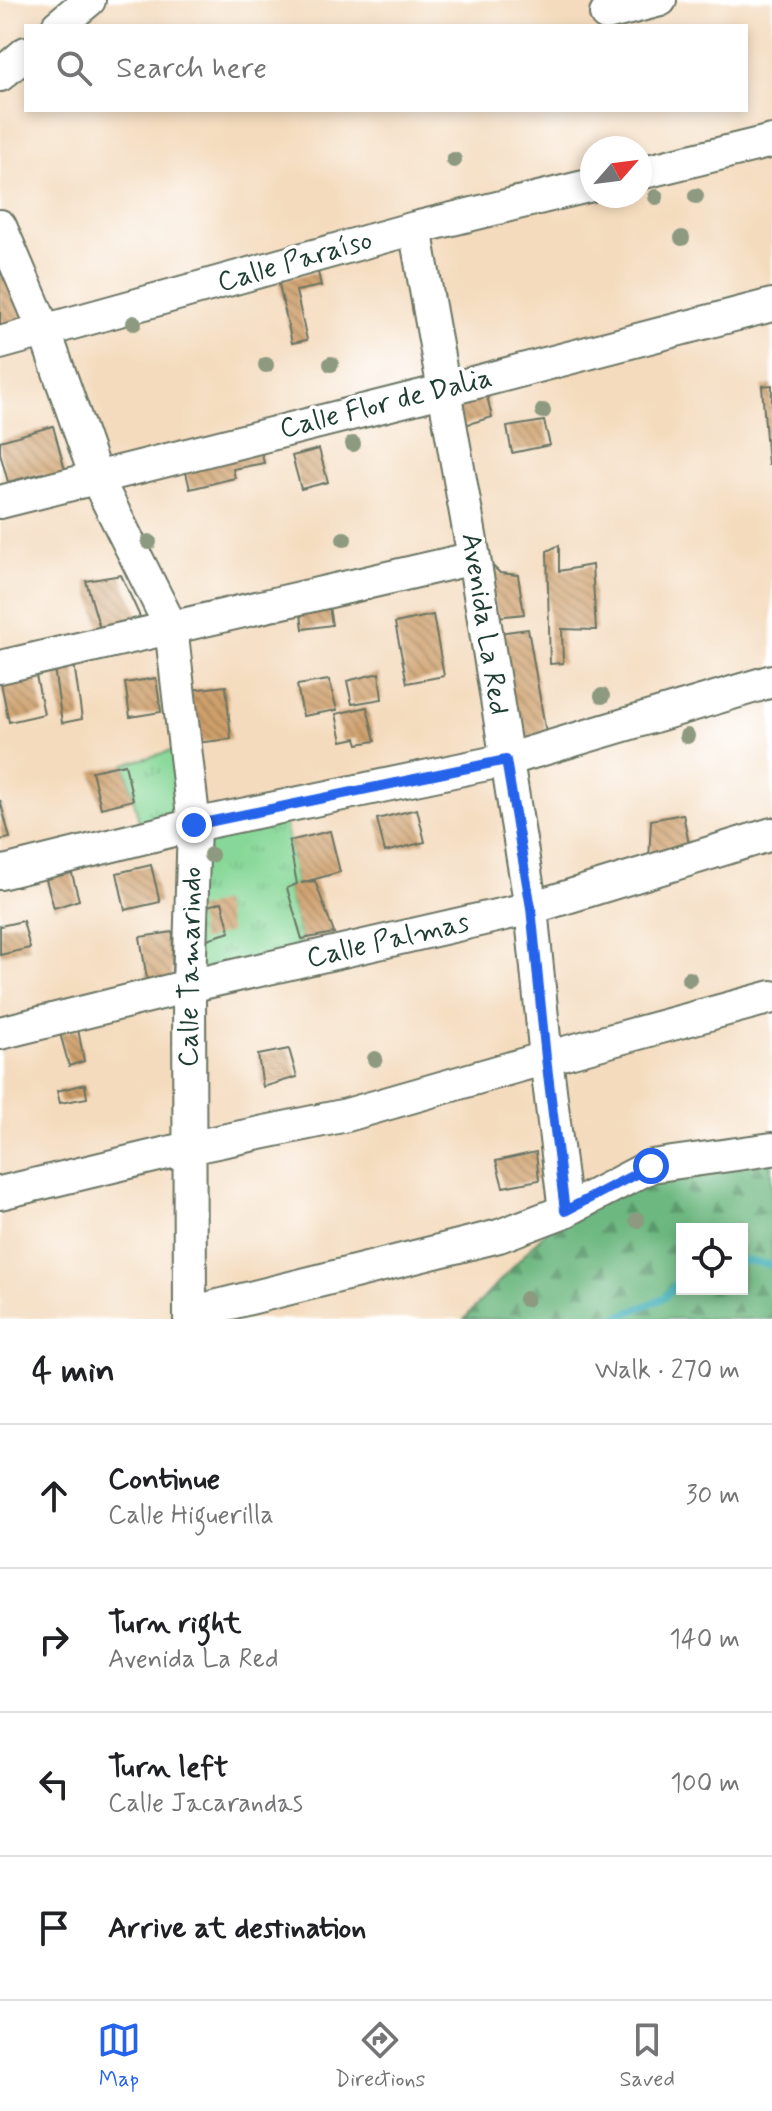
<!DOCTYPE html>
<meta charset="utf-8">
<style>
:root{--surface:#fff;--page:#f2f2f2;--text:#202124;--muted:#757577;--line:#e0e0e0;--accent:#2563eb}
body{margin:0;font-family:Mynerve,sans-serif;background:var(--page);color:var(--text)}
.controls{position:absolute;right:24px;bottom:24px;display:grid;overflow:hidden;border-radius:0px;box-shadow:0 4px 12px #0003}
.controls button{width:72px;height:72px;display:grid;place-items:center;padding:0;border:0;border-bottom:2px solid var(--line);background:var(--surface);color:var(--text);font:40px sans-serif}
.compass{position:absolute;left:580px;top:136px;width:72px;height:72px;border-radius:50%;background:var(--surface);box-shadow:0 4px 12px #0003;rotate:62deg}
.stop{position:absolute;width:24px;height:24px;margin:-18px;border:6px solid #2563eb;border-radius:50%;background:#fff}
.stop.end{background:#2563eb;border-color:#fff;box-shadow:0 2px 8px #0008}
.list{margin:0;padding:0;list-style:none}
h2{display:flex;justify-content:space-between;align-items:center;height:104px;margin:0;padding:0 32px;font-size:34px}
h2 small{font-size:26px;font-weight:400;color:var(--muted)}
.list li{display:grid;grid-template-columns:52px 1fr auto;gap:24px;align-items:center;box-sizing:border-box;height:144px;padding:0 32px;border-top:2px solid var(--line)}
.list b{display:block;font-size:30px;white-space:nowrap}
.list p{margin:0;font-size:26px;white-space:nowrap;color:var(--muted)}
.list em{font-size:26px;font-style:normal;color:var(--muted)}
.icon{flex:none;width:44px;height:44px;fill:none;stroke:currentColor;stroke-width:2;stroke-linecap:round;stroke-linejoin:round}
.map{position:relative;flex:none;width:772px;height:1319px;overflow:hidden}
.search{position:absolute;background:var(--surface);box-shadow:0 4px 12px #0003;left:24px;right:24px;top:24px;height:88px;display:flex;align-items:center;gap:20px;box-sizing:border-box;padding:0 28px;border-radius:0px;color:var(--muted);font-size:30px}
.sheet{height:680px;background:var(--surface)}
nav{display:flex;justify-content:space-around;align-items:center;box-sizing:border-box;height:112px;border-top:2px solid var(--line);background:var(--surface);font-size:22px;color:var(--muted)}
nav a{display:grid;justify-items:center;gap:4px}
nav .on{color:var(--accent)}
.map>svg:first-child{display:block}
.grass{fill:url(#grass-tufts);stroke:#538a66;stroke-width:2}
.forest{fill:url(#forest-firs);stroke:#467a5a;stroke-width:2;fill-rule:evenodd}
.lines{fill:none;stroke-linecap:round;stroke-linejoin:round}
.stream{stroke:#3aacb4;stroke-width:7}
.building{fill:url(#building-back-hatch)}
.minor-casing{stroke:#6a7464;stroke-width:36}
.minor{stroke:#fff;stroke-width:32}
.tree{fill:#8d9a80}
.route{stroke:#2563eb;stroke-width:10}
.labels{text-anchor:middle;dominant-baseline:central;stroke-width:7;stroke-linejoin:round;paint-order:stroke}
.street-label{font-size:28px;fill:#1f3d34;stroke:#fff}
</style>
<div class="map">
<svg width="772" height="1319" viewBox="0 0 772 1319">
<defs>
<pattern id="grass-tufts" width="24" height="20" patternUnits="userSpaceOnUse" patternTransform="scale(2)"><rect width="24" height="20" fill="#87d898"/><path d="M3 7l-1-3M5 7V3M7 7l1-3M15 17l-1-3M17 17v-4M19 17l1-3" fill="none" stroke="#74ba84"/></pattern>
<pattern id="forest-firs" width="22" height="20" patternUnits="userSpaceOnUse" patternTransform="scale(2)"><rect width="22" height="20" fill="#6db880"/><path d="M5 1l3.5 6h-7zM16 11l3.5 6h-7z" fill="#59976a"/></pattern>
<pattern id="building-back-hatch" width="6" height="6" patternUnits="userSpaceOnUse" patternTransform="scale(2)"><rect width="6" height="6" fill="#ce9f6a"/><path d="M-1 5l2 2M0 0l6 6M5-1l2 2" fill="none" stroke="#a78358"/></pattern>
</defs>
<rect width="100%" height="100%" fill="#fff"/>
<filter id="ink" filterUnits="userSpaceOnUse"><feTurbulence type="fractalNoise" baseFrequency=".0125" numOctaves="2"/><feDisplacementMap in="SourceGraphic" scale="16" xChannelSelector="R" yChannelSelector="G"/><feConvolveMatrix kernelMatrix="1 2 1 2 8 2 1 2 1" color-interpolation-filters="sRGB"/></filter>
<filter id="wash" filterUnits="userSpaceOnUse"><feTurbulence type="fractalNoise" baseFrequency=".006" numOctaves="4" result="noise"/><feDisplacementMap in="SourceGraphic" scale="32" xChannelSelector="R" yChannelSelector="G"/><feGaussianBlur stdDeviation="1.8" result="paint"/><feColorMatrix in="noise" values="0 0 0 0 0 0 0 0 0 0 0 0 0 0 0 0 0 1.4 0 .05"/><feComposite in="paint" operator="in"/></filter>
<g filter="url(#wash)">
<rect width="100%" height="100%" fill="#f4dbbe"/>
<path class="grass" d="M185 747 194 824 285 822 297 884 287 888 302 939 294 962 189 986 194 825 143 838 125 764Z"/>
<path class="forest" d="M772 1149V1319H464L565 1211 651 1166ZM682 1229H742V1289H682Z"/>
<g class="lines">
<path class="stream" d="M742 1262 748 1261 772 1265
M613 1319 664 1298 682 1276"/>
</g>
<g id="blocks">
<path class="building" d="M0 263 27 323 0 331Z
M318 272 321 286 296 291 307 340 292 343 278 280Z
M772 385V463L768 464 762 386Z
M487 396 492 417 458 427 454 405Z
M544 421 550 445 512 453 507 427Z
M53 426 67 477 50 482 43 473 8 482 0 453V441Z
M260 446 264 463 233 469 235 478 190 489 184 464Z
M319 449 328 482 301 489 292 456Z
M559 545V571L592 565 596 630 562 629 563 663 550 664 547 551Z
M483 557 500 573 518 575 524 614 497 617Z
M121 575 142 621 101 632 86 581Z
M328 601 332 625 303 629 300 607Z
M433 615 444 676 407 683 395 623Z
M528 629 546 733 519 740 498 633Z
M74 663 82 719 62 723 54 668Z
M35 671 44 714 9 722 0 678Z
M379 673 382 699 352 704 347 681Z
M156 678 161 712 130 717 125 683Z
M329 680 337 710 303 716 297 685Z
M226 686 231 739 196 743 190 690Z
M367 707 375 741 358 744 356 738 342 741 336 714Z
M125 764 133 800 101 808 92 771Z
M0 800 10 838 0 840Z
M417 809 425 842 385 852 377 819Z
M683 814 690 849 649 861 651 820Z
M330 831 340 872 301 883 315 881 334 933 302 939 287 888 297 884 289 841Z
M151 865 160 902 125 910 117 873Z
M71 870 79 900 54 908 45 876Z
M222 902 230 932 201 941 197 909Z
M23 921 30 948 0 955V926Z
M173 932 172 978 148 985 140 937Z
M78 1029 84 1061 69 1066 60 1033Z
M289 1049 297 1077 263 1087 258 1055Z
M85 1084 87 1098 60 1103 57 1091Z
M536 1152 539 1180 503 1187 496 1161Z"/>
</g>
</g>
<g filter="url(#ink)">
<use href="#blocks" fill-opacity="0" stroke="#6a7464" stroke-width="2"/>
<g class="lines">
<defs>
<path id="minor" d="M606 14 660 0
M58 26 89 0
M0 75 26 53
M640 173 772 141
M0 226 45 332 96 477 171 627 194 825 189 986 190 1319
M415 228 474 558 531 908 546 1058 565 1211
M0 343 415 228 592 185
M0 502 442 391 772 305
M0 667 474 558
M0 873 194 825 506 760 772 681
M0 1033 189 986 531 908 772 834
M0 1193 188 1148 347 1115 546 1058 772 997
M190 1313 499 1236 565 1211 651 1166 772 1149"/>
</defs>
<use href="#minor" class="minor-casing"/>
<use href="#minor" class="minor"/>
</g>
<g class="tree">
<circle cx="454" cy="160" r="8"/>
<circle cx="696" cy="196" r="8"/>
<circle cx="656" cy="197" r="8"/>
<circle cx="682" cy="238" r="8"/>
<circle cx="134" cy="323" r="8"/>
<circle cx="331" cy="364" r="8"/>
<circle cx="266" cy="365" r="8"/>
<circle cx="543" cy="411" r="8"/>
<circle cx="353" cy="444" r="8"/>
<circle cx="344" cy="539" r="8"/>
<circle cx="149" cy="542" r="8"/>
<circle cx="602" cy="696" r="8"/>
<circle cx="687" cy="736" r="8"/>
<circle cx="211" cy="855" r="8"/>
<circle cx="689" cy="979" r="8"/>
<circle cx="375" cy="1059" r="8"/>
<circle cx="637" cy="1220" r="8"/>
<circle cx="526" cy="1299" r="8"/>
</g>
</g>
<g class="lines" filter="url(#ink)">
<path class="route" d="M194 825 506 760 531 908 546 1058 565 1211 651 1166"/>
</g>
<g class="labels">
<g class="street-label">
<text transform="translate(295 262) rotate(-16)">Calle Paraíso</text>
<text transform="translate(386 404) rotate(-14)">Calle Flor de Dalia</text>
<text transform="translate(484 624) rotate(81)">Avenida La Red</text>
<text transform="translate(388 941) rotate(-13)">Calle Palmas</text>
<text transform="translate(191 967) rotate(-89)">Calle Tamarindo</text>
</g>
</g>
</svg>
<div class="controls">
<button><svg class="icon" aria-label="locate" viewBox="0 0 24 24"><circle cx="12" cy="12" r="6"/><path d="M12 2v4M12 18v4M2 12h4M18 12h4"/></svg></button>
</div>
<svg class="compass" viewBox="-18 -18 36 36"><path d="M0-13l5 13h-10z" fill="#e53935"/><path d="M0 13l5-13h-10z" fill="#757577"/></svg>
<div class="stop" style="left:651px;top:1166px"></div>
<div class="stop end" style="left:194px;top:825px"></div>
<div class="search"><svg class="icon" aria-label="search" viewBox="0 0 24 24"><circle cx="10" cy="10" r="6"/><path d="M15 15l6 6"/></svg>Search here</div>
</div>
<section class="sheet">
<h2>4 min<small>Walk · 270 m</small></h2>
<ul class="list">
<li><svg class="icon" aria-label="ahead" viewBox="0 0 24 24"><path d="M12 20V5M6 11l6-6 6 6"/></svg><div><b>Continue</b><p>Calle Higuerilla</p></div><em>30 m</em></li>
<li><svg class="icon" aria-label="right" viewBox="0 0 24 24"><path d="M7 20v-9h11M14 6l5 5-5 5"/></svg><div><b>Turn right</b><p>Avenida La Red</p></div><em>140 m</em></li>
<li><svg class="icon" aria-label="left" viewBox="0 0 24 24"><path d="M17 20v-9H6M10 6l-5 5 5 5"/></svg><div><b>Turn left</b><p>Calle Jacarandas</p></div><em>100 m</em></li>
<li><svg class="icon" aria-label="arrive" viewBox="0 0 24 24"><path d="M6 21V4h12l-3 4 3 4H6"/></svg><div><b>Arrive at destination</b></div></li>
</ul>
</section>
<nav>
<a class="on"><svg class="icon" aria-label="map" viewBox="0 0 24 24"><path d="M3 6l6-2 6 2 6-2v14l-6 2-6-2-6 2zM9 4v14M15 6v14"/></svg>Map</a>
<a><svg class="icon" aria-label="directions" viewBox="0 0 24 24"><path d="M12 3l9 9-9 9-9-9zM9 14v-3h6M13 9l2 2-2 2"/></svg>Directions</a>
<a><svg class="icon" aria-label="saved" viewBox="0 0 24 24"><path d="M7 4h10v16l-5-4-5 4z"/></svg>Saved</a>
</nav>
